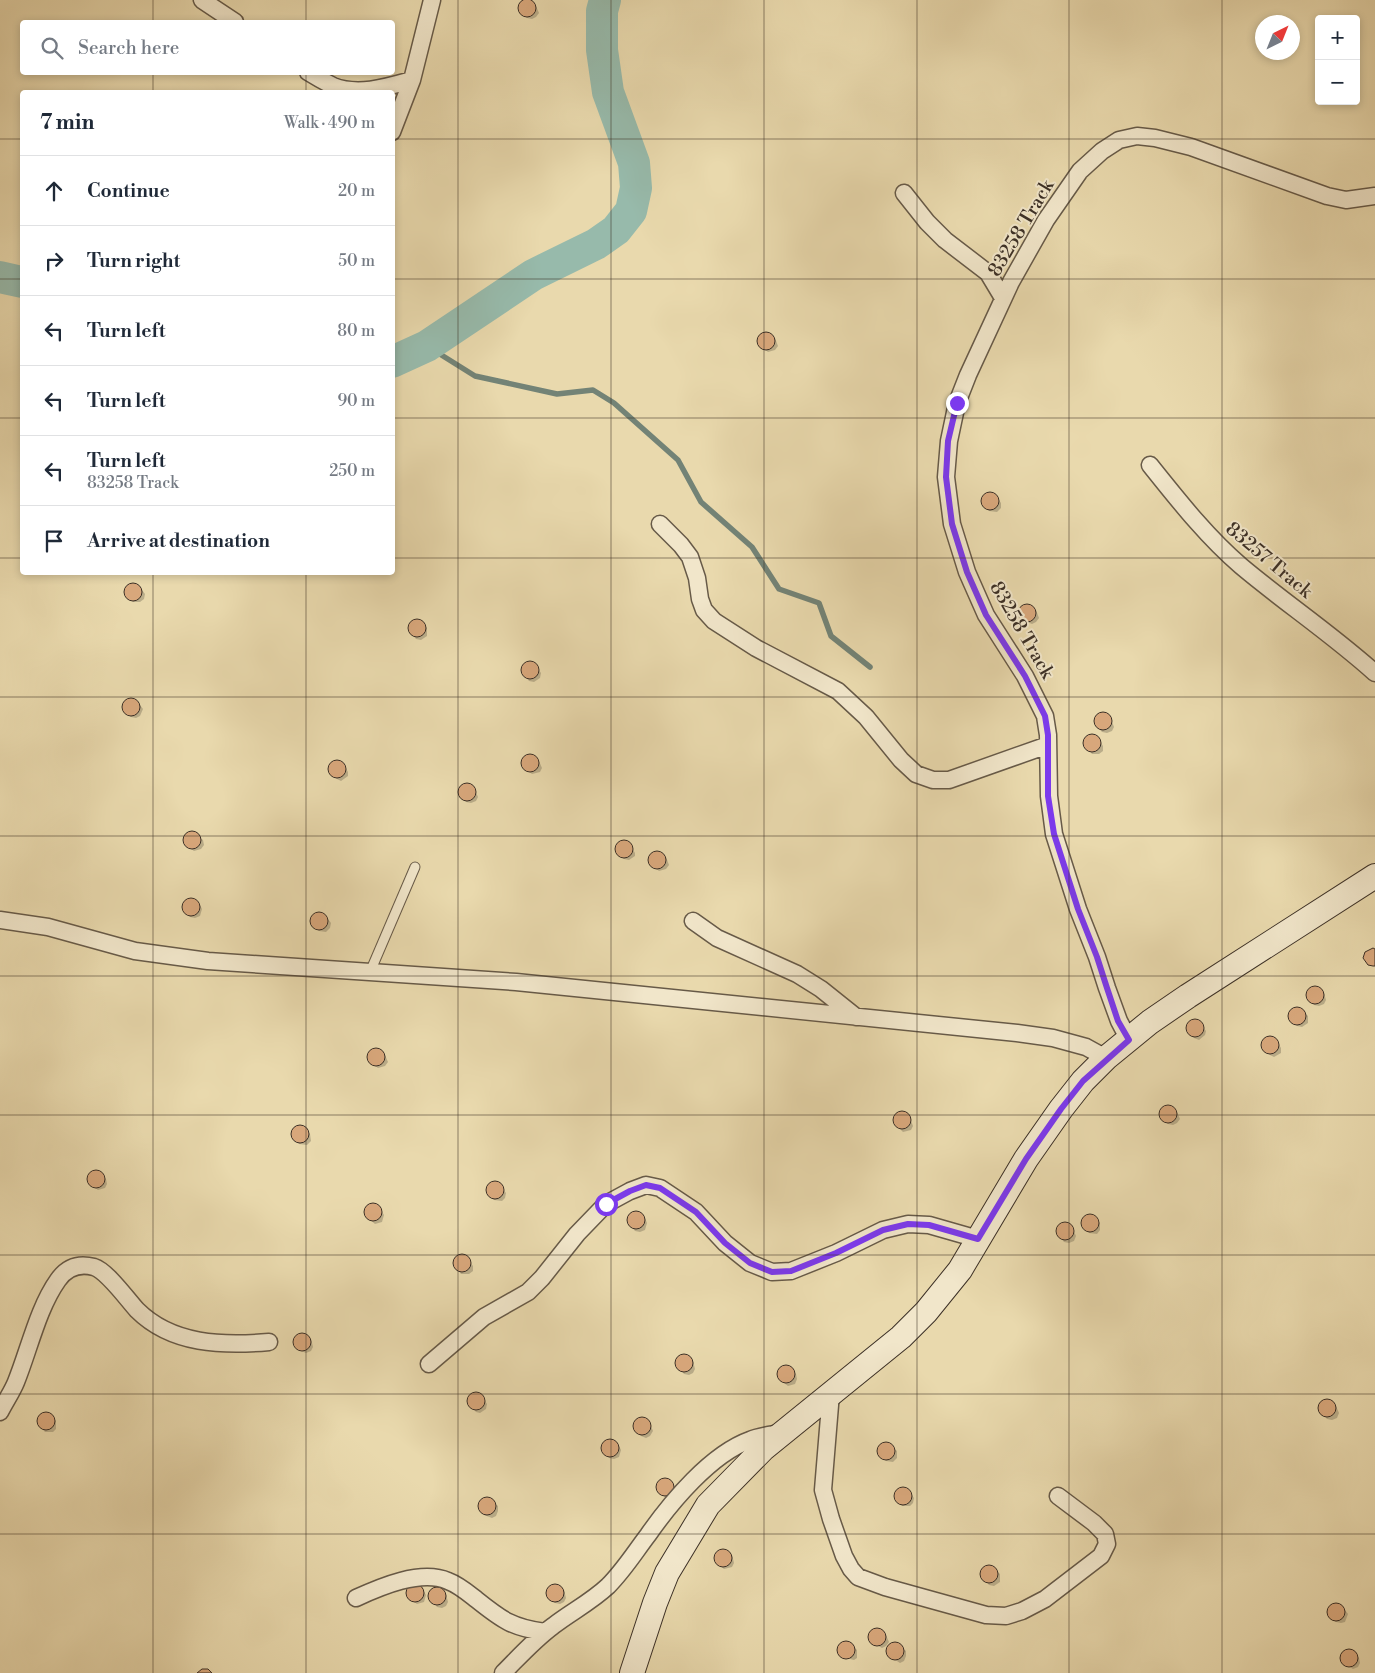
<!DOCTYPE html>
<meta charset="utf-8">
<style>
:root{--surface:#fff;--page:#f6f6f7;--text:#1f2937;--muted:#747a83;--line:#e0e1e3}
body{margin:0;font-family:"Libre Bodoni",serif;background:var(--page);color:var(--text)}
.controls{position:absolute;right:15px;top:15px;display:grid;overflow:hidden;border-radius:5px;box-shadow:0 2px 8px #0003}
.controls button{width:45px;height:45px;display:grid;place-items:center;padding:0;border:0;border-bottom:1px solid var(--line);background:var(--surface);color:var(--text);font:25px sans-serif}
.compass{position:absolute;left:1255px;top:15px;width:45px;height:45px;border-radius:50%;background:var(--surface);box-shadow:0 2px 8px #0003;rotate:43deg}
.stop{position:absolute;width:15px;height:15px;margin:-11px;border:4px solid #7c3aed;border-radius:50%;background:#fff}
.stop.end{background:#7c3aed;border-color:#fff;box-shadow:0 1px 5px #0008}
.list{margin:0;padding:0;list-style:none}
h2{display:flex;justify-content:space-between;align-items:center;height:65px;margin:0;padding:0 20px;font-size:21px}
h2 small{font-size:16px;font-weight:400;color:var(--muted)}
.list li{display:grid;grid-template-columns:32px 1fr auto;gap:15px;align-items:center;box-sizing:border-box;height:70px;padding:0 20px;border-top:1px solid var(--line)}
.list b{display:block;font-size:19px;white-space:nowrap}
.list p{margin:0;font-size:16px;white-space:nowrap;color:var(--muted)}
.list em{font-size:16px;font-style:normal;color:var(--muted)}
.icon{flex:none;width:28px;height:28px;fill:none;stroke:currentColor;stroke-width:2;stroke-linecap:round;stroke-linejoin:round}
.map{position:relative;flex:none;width:1375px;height:1673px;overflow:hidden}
.search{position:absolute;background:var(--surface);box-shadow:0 2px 8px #0003;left:20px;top:20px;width:375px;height:55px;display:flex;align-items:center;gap:12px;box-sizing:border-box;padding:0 18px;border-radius:5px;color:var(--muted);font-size:19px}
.panel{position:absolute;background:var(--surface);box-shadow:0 2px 8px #0003;left:20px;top:90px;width:375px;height:485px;border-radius:5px}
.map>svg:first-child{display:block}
.shadow{fill:#0003}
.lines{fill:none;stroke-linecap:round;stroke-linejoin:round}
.stream{stroke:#738376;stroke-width:5.5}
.river{stroke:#97baab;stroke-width:32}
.building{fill:#d8a77b;stroke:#3c3026}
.lane-casing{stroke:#675a48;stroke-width:11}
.street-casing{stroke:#675a48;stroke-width:19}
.secondary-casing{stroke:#3c3026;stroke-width:26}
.lane{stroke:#f1e6ca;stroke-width:9}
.street{stroke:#f1e6ca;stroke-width:16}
.secondary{stroke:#f1e6ca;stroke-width:24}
.route{stroke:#7c3aed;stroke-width:6}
.grid{fill:none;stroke:#3c3026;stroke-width:1;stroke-opacity:0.55}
.labels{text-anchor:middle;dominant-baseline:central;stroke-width:4;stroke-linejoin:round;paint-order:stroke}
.street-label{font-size:19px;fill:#3c3026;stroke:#f1e6ca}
</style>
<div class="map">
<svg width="1375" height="1673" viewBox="0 0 1375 1673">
<rect width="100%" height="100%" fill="#e9d9ad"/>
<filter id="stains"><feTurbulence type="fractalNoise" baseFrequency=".004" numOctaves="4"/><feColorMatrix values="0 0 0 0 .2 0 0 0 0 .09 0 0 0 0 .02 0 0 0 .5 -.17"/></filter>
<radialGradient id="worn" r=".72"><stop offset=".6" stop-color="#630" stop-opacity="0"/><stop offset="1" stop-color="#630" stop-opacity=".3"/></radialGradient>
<path class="shadow" d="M525 0 533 2 536 6 539 13 536 17 532 19 527 18 520 10 521 3Z
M767 333 775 338 778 346 775 350 768 352 761 346 759 338 762 334Z
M988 493 995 495 1001 503V508L997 512 989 511 983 504 984 496Z
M131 584 139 586 145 594 144 599 140 602H133L126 592 127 587Z
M1028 605 1036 610 1039 618 1036 622 1032 624 1025 621 1019 613 1021 608Z
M415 621H420L427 628V636L421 640 416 639 410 631 411 624Z
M528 663 535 665 541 673 540 678 534 682 529 681 523 673 524 666Z
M129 699 137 701 143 709 140 716 136 718 131 717 124 710 125 702Z
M1100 714 1108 716 1111 719 1114 727 1112 731 1107 733 1102 732 1095 724 1096 717Z
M1090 736 1098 738 1103 746V751L1099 754H1092L1084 744 1086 739Z
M531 755 539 761 542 768 540 772 532 774 525 768 523 761 526 756Z
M338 761 343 763 348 772V776L341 781 337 779 330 772 331 765Z
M467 784 475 790 478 797 476 801 471 803 466 802 459 792 460 787Z
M192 832 203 840 204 845 201 849 194 851 186 845 184 840 188 834Z
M625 841 630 844 635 853V856L629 860 624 859 617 852 618 844Z
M658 852 666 857 669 865 666 869 659 871 652 865 650 860 651 855Z
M188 899 196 901 200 905 202 909 200 916 195 918 190 917 183 910 184 902Z
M317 913 325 915 331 923 330 928 326 932 319 931 311 921 313 916Z
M1316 987 1324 993 1326 1000 1324 1004 1319 1006 1314 1005 1308 998 1309 990Z
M1295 1009H1301L1308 1016V1023L1302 1027 1297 1026 1290 1016 1291 1011Z
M1195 1021 1200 1023 1206 1031 1205 1035 1199 1040 1194 1038 1187 1031 1188 1024Z
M1271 1038 1276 1040 1281 1048V1053L1274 1057 1270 1055 1262 1045 1264 1041Z
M377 1049 385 1055 388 1062 385 1066 378 1068 370 1062 369 1055 372 1051Z
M1166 1107H1171L1177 1112 1180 1119 1177 1123 1173 1125 1168 1124 1161 1117 1162 1109Z
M902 1113 910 1118 913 1126 911 1130 903 1132 896 1125 894 1121 895 1116Z
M298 1126 303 1127 310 1134 311 1141 307 1145 299 1144 293 1137 294 1129Z
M96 1171 106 1179 107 1184 105 1188 98 1190 90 1184 88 1176 91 1173Z
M493 1183 500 1185 506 1193 505 1198 502 1201 494 1200 487 1193 488 1186Z
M374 1205 379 1207 384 1215 382 1222 375 1224 367 1217 365 1213 369 1206Z
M633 1213 641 1215 645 1218 647 1223 645 1230 640 1232 635 1231 632 1227 628 1221 629 1216Z
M1088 1215 1093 1216 1100 1223V1230L1097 1234 1089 1233 1083 1226 1084 1218Z
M1063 1224H1068L1073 1229 1076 1236 1074 1241 1069 1243 1064 1242 1061 1238 1057 1231 1058 1227Z
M463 1255 467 1258 473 1266V1271L469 1274H461L454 1264 456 1259Z
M303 1334 311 1339 313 1347 311 1351 306 1353 299 1350 294 1342 296 1337Z
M685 1356 693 1361 695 1369 693 1373 689 1375 684 1374 676 1364 678 1359Z
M786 1367 796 1374 797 1379 795 1384 788 1386 780 1380 779 1372 782 1368Z
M477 1394 482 1396 487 1404 486 1409 480 1413 476 1412 469 1404 470 1397Z
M1328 1400 1336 1406 1339 1413 1337 1418 1332 1420 1327 1419 1320 1411 1321 1404Z
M44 1414H49L56 1421V1429L53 1432H45L38 1424 39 1417Z
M642 1418 650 1424 653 1431 650 1436 646 1438 641 1436 634 1429 635 1422Z
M608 1440 615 1442 619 1446 621 1450 619 1457 614 1459 609 1458 603 1451 604 1443Z
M884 1443 889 1444 897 1451V1458L893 1462 886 1461 879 1451 880 1446Z
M663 1480H668L675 1487 676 1494 669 1498 665 1497 657 1487 659 1482Z
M903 1488 908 1490 914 1498 913 1503 910 1506H902L895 1496 896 1491Z
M488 1498 498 1506V1511L496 1516 492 1518 484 1515 479 1507 482 1500Z
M723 1550 732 1555 734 1563 732 1567 724 1569 717 1563 715 1558 716 1553Z
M987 1567H993L1000 1574V1582L994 1586 989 1585 982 1577 983 1570Z
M416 1585 421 1587 426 1595 424 1602 417 1604 409 1598 408 1591 411 1587Z
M556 1585 564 1590 566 1598 564 1602 560 1604 555 1603 548 1595 549 1588Z
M438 1589 446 1594 448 1602 446 1606 442 1608 437 1607 429 1596 431 1592Z
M1334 1605 1342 1607 1345 1610 1348 1614 1345 1622 1341 1623 1336 1622 1332 1619 1328 1612 1330 1607Z
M878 1629 886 1635 889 1642 886 1646 882 1648 871 1642 870 1635 873 1631Z
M844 1643H850L857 1650V1658L854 1660 842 1657 839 1650 840 1646Z
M898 1644 906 1651V1656L904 1661 900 1663 889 1656 888 1649 891 1645Z
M1344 1651H1352L1359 1658 1360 1663 1358 1667 1353 1669 1343 1663 1341 1655Z"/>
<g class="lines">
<path class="stream" d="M427 346 475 376 557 394 593 390 614 403 678 460 701 502 752 547 779 589 819 603 831 636 870 667"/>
<path class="river" d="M0 277 22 282
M392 362 427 346 533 275 596 244 616 230 631 211 636 188 634 163 608 92 602 50V11L605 0"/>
</g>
<path class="building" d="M518 8a9 9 0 1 1 18 0a9 9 0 1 1-18 0Z
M757 341a9 9 0 1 1 18 0a9 9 0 1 1-18 0Z
M981 501a9 9 0 1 1 18 0a9 9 0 1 1-18 0Z
M124 592a9 9 0 1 1 18 0a9 9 0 1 1-18 0Z
M1018 613a9 9 0 1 1 18 0a9 9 0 1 1-18 0Z
M408 628a9 9 0 1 1 18 0a9 9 0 1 1-18 0Z
M521 670a9 9 0 1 1 18 0a9 9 0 1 1-18 0Z
M122 707a9 9 0 1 1 18 0a9 9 0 1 1-18 0Z
M1094 721a9 9 0 1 1 18 0a9 9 0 1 1-18 0Z
M1083 743a9 9 0 1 1 18 0a9 9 0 1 1-18 0Z
M521 763a9 9 0 1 1 18 0a9 9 0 1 1-18 0Z
M328 769a9 9 0 1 1 18 0a9 9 0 1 1-18 0Z
M458 792a9 9 0 1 1 18 0a9 9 0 1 1-18 0Z
M183 840a9 9 0 1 1 18 0a9 9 0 1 1-18 0Z
M615 849a9 9 0 1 1 18 0a9 9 0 1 1-18 0Z
M648 860a9 9 0 1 1 18 0a9 9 0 1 1-18 0Z
M182 907a9 9 0 1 1 18 0a9 9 0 1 1-18 0Z
M310 921a9 9 0 1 1 18 0a9 9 0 1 1-18 0Z
M1373 948 1375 949V966H1373L1368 965 1363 958 1365 952Z
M1306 995a9 9 0 1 1 18 0a9 9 0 1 1-18 0Z
M1288 1016a9 9 0 1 1 18 0a9 9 0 1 1-18 0Z
M1186 1028a9 9 0 1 1 18 0a9 9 0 1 1-18 0Z
M1261 1045a9 9 0 1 1 18 0a9 9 0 1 1-18 0Z
M367 1057a9 9 0 1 1 18 0a9 9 0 1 1-18 0Z
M1159 1114a9 9 0 1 1 18 0a9 9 0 1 1-18 0Z
M893 1120a9 9 0 1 1 18 0a9 9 0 1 1-18 0Z
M291 1134a9 9 0 1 1 18 0a9 9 0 1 1-18 0Z
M87 1179a9 9 0 1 1 18 0a9 9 0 1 1-18 0Z
M486 1190a9 9 0 1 1 18 0a9 9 0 1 1-18 0Z
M364 1212a9 9 0 1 1 18 0a9 9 0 1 1-18 0Z
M627 1220a9 9 0 1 1 18 0a9 9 0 1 1-18 0Z
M1081 1223a9 9 0 1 1 18 0a9 9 0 1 1-18 0Z
M1056 1231a9 9 0 1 1 18 0a9 9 0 1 1-18 0Z
M453 1263a9 9 0 1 1 18 0a9 9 0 1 1-18 0Z
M293 1342a9 9 0 1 1 18 0a9 9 0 1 1-18 0Z
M675 1363a9 9 0 1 1 18 0a9 9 0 1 1-18 0Z
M777 1374a9 9 0 1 1 18 0a9 9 0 1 1-18 0Z
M467 1401a9 9 0 1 1 18 0a9 9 0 1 1-18 0Z
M1318 1408a9 9 0 1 1 18 0a9 9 0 1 1-18 0Z
M37 1421a9 9 0 1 1 18 0a9 9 0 1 1-18 0Z
M633 1426a9 9 0 1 1 18 0a9 9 0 1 1-18 0Z
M601 1448a9 9 0 1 1 18 0a9 9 0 1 1-18 0Z
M877 1451a9 9 0 1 1 18 0a9 9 0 1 1-18 0Z
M656 1487a9 9 0 1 1 18 0a9 9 0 1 1-18 0Z
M894 1496a9 9 0 1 1 18 0a9 9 0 1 1-18 0Z
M478 1506a9 9 0 1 1 18 0a9 9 0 1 1-18 0Z
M714 1558a9 9 0 1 1 18 0a9 9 0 1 1-18 0Z
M980 1574a9 9 0 1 1 18 0a9 9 0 1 1-18 0Z
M546 1593a9 9 0 1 1 18 0a9 9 0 1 1-18 0Z
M406 1593a9 9 0 1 1 18 0a9 9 0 1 1-18 0Z
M428 1596a9 9 0 1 1 18 0a9 9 0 1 1-18 0Z
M1327 1612a9 9 0 1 1 18 0a9 9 0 1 1-18 0Z
M868 1637a9 9 0 1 1 18 0a9 9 0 1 1-18 0Z
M837 1650a9 9 0 1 1 18 0a9 9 0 1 1-18 0Z
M886 1651a9 9 0 1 1 18 0a9 9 0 1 1-18 0Z
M1340 1658a9 9 0 1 1 18 0a9 9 0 1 1-18 0Z
M202 1669H208L212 1673H197Z"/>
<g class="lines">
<defs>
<path id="lane" d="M370 972 415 867"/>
<path id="street" d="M202 0 235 22
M308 72C316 77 325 82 333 86 358 96 387 87 412 80
M392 132 412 80 432 0
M904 193 927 222 945 240 988 273 1003 298
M1150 465C1178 500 1207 537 1241 566 1285 603 1333 635 1375 673
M660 524 681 545 690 557 697 578 700 599 704 610 714 621 756 648 838 691 866 717 901 760 916 774 933 780H949L1048 745
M0 920 48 927 135 951 208 961 516 982 1017 1033 1053 1038 1086 1047 1106 1058
M693 921 717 938 797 974 821 989 856 1017
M1129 1040 1119 1021 1107 988 1097 957 1078 909 1054 834 1049 796 1048 735 1045 716 1025 676 986 615 967 572 952 524 946 477 949 441 957 403 968 375 1011 282 1046 220 1080 171 1102 151 1119 140 1137 136 1155 138 1191 147 1327 196 1346 200 1375 196
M429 1364 484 1317 528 1292 542 1278 577 1234 606 1204 630 1191 646 1185 660 1188 696 1212 725 1243 750 1263 772 1272 791 1271 836 1253 883 1230 908 1224 929 1225 978 1239
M831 1393 823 1490 831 1519 844 1556 851 1569 858 1577 885 1587 986 1615 1006 1616 1022 1611 1045 1599 1101 1556 1107 1544 1105 1534 1094 1523 1058 1496
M0 1412C5 1402 12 1392 16 1382 29 1350 38 1308 58 1280 67 1267 79 1263 94 1267 107 1271 127 1299 137 1310 172 1345 223 1346 269 1342
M356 1598C380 1587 421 1569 448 1581 459 1585 468 1593 477 1600 502 1620 513 1628 545 1632
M503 1673C519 1657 534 1640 553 1626 571 1612 591 1602 608 1586 624 1570 635 1552 648 1535 671 1502 711 1454 750 1440 759 1436 770 1435 780 1433"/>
<path id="secondary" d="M632 1673 655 1603 667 1573 708 1505 763 1449 901 1337 926 1312 960 1270 1026 1159 1061 1109 1083 1081 1106 1058 1150 1022 1188 996 1375 876"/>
</defs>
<use href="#lane" class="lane-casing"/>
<use href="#street" class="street-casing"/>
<use href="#secondary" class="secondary-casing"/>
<use href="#lane" class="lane"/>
<use href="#street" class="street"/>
<use href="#secondary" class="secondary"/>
</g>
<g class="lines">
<path class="route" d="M606 1204 630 1191 646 1185 660 1188 696 1212 725 1243 750 1263 772 1272 791 1271 836 1253 883 1230 908 1224 929 1225 978 1239 1026 1159 1061 1109 1083 1081 1129 1040 1118 1021 1107 988 1097 957 1078 909 1054 834 1048 796V735L1045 716 1025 676 986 615 967 572 952 524 946 477 948 441 957 403"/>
</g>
<path class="grid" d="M153 0V22M306 0V22M458 0V1673M611 0V1673M764 0V1673M917 0V1673M1069 0V1673M1222 0V1673M153 72V92M306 72V92M0 139H22M392 139H1375M0 279H22M392 279H1375M0 418H22M392 418H1375M0 558H22M392 558H1375M153 572V1673M306 572V1673M0 697H1375M0 836H1375M0 976H1375M0 1115H1375M0 1255H1375M0 1394H1375M0 1534H1375"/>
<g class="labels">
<g class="street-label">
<text transform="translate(1021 228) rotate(-59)">83258 Track</text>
<text transform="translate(1269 560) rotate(40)">83257 Track</text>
<text transform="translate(1022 630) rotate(60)">83258 Track</text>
</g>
</g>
<rect width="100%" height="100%" filter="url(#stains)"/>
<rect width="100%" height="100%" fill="url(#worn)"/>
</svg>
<div class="controls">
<button>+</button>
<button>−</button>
</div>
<svg class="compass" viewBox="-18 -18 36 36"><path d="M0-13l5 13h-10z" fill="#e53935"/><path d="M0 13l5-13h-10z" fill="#747a83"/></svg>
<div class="stop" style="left:606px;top:1204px"></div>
<div class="stop end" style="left:957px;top:403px"></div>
<div class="search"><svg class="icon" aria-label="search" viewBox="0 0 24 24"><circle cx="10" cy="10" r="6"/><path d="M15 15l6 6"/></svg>Search here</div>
<section class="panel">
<h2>7 min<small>Walk · 490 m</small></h2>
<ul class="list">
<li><svg class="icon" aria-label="ahead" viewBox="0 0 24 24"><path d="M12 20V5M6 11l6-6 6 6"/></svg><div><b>Continue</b></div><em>20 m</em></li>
<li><svg class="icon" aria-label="right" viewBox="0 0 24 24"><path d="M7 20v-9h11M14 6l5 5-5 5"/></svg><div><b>Turn right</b></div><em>50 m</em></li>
<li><svg class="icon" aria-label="left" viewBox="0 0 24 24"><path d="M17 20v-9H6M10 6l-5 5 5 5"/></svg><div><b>Turn left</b></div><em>80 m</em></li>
<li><svg class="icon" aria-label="left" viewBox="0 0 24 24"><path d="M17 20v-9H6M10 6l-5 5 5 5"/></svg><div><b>Turn left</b></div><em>90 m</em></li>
<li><svg class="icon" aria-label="left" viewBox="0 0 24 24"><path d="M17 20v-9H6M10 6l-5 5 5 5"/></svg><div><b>Turn left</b><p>83258 Track</p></div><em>250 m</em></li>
<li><svg class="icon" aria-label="arrive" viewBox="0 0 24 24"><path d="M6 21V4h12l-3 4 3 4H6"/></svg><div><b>Arrive at destination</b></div></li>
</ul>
</section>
</div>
